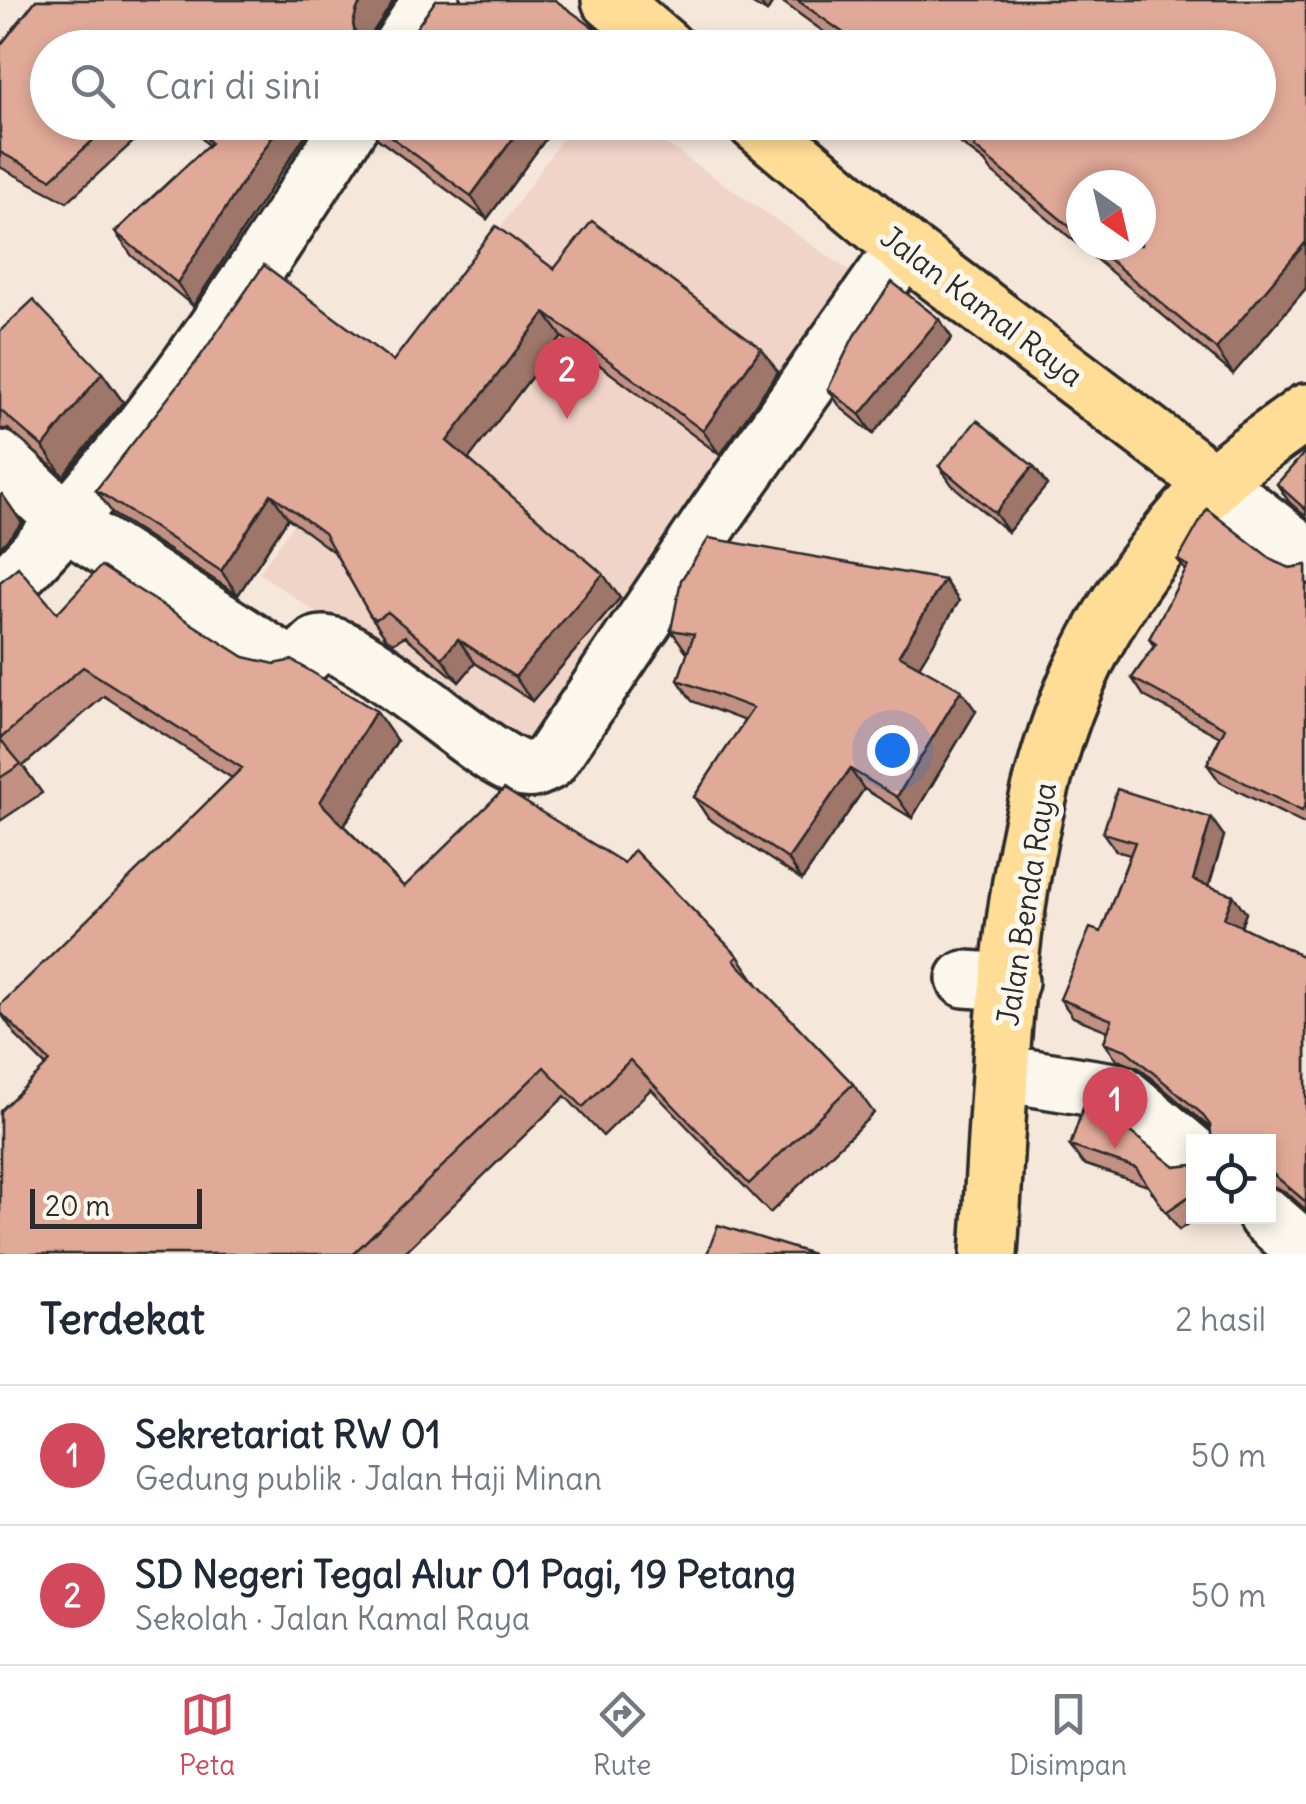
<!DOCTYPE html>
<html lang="id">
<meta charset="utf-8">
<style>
:root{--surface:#fff;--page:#f2f2f3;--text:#1f2937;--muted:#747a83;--line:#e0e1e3;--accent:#d1495b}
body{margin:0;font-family:Delius,sans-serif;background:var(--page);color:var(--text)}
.controls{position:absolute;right:30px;bottom:30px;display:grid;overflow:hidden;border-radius:0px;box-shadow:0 5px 15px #0003}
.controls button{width:90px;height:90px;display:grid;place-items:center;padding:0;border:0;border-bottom:2px solid var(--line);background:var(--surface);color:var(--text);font:50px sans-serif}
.compass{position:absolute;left:1066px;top:170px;width:90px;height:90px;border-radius:50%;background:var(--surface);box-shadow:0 5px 15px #0003;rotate:146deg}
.scale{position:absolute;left:30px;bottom:25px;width:172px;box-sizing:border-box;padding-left:10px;border:5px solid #2b2b2b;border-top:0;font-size:28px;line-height:35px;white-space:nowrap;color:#2b2b2b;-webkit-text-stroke:8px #fbf7ec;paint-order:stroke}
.you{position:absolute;left:892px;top:750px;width:35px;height:35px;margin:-25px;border:8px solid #fff;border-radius:50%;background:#1a73e8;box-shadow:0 0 0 15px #1a73e833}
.badge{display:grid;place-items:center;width:65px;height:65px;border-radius:50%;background:var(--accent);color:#fff;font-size:32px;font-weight:700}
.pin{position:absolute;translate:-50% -82px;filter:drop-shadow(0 2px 5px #0008)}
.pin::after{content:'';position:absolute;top:52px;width:35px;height:30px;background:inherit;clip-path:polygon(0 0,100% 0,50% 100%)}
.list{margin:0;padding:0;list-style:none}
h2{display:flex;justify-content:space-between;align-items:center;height:130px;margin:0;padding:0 40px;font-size:42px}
h2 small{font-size:32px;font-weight:400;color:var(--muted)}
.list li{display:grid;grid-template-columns:65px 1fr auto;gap:30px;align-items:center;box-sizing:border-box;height:140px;padding:0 40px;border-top:2px solid var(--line)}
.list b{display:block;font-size:38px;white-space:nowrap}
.list p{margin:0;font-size:32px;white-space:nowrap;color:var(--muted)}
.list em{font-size:32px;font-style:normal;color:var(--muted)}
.icon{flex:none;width:55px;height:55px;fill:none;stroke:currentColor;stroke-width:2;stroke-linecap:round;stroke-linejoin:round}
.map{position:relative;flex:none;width:1306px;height:1254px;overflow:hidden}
.search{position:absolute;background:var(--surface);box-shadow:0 5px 15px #0003;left:30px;right:30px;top:30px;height:110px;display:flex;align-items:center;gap:25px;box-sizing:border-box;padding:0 35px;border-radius:55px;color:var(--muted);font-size:38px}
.sheet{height:410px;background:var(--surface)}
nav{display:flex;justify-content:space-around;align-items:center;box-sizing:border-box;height:140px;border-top:2px solid var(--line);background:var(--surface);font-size:28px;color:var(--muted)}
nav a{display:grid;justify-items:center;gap:5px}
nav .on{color:var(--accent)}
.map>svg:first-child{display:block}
.built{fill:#f0d4c7}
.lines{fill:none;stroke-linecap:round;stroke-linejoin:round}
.minor-casing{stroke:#2b2b2b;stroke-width:62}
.major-casing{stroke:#2b2b2b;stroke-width:62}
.minor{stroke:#fbf7ec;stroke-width:55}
.major{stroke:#ffdd96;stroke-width:55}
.wall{fill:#c29183;stroke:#2b2b2b;stroke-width:2.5;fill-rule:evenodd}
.shaded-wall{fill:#9e766a;stroke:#2b2b2b;stroke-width:2.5}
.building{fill:#e1a998;stroke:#2b2b2b;stroke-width:2.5}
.labels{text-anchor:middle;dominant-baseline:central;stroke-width:10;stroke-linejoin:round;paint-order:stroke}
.street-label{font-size:30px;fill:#2b2b2b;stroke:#fbf7ec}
</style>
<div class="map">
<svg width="1306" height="1254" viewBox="0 0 1306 1254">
<rect width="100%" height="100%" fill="#f6e7db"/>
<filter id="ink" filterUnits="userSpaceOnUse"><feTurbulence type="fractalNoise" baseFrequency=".01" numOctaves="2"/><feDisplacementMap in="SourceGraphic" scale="20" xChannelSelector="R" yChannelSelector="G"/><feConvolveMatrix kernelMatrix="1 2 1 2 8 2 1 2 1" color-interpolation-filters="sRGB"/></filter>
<g filter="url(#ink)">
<path class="built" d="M573 123H636L864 281 528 758 259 573Z"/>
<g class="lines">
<defs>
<path id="minor" d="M400 48 431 0
M0 459 69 524 281 660 299 662 317 645C352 632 478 757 520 768 531 772 539 767 549 762L716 514 904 248
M1214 483 1306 555
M0 591C134 459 251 281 352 122
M965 979 1010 982
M1001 1073 1119 1092 1194 1155
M1266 1216 1306 1251"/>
<path id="major" d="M610 0 666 48
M755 122 904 248 1214 483
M989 1254C1002 1066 1003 830 1087 659 1118 596 1162 538 1211 487 1238 458 1275 436 1306 412"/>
</defs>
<use href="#minor" class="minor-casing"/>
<use href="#major" class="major-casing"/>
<use href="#minor" class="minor"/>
<use href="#major" class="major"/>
</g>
<path class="wall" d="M36 0H394L373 32 369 48H48V122H155L67 202 0 167V46Z
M746 0H774L767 12Z
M780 0H1306V288L1233 374 992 172 985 162 932 122H1258V48H846ZM1081 185 1141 245H1081Z
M187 122H314L193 306 132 256 115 232 208 145Z
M366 122H558L487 219 378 139Z
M554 269 778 372 720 455 562 337 468 459 620 598 532 701 475 663 459 682 405 636 393 643 387 639 370 615 335 553 288 518 238 595 113 514 96 490 393 361Z
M0 331 102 373 123 402 63 476 8 429H0Z
M952 338 873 434 841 408 828 389Z
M1306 451V517L1289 502 1277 484Z
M939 466H1033L1047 485 1008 532 952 485Z
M1178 560 1275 562 1290 568 1306 565V825L1220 782 1207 764 1220 737 1144 696 1132 678 1154 646 1149 639 1186 571Z
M944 580 959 601 919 666 976 711 912 818 864 789 802 880 708 818 694 797 745 721 692 701 678 680 688 651H686L671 630Z
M0 582 57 613 244 657 397 741 344 826 404 887 738 956 758 985 853 1084 874 1113 770 1213 651 1089 603 1136 565 1096 403 1254H0L46 1066 17 1037 0 1012 232 778 104 696 23 766 42 793 0 821Z
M1103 833 1224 836 1209 886 1246 913 1241 926 1306 958V1210L1286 1192 1271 1185 1268 1186V1142L1210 1128 1139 1068 1117 1060 1104 1042 1108 1031 1073 1017 1060 999 1101 932 1130 855 1116 851Z
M1070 1146 1175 1167 1194 1165V1216H1199L1179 1230 1148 1186 1083 1164Z"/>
<path class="shaded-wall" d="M363 0H394L373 32 369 48H362L356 38 353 24 357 9Z
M758 0H774L767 12Z
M594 28 608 48H580Z
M282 122H314L193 306 177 283Z
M525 122H558L487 219 471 196Z
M1306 242V288L1233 374 1216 349Z
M545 313 562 337 464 465 447 441Z
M939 319 952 338 873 434 860 415Z
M761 348 778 372 720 455 703 431Z
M102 373 123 402 63 476 43 447Z
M1033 466 1047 485 1008 532 995 513Z
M2 494 22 523 0 548V496Z
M271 494 288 518 238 595 221 571Z
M603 574 620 598 532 701 515 677Z
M944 580 959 601 914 675 899 655Z
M458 639 475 663 459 682 442 658Z
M961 690 976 711 912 818 897 797Z
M376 711 397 741 340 831 320 802Z
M850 769 864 789 802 880 788 859Z
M1211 818 1224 836 1205 898 1193 880Z
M1233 895 1246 913 1237 936 1224 918Z"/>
<path class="building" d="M36 0H363L357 9 353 24 356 38 364 48H48V122H113L51 179 0 152V46Z
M436 0H555L594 28 580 48H402Z
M797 0H1306V242L1216 349 1092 245H1141V185H1081V236L974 147 976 144 948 122H1258V48H849L847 46 852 39Z
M192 122H282L177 283 115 232 211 143Z
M371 122H525L471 196Z
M592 221 761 348 703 431 545 313 447 441 603 574 515 677 458 639 442 658 388 612 376 619 370 615 324 533 271 494 221 571 96 490 197 361 264 265 393 361 496 226 554 269Z
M892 282 939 319 860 415 828 389 854 336Z
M33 300 102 373 43 447 0 410V331Z
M977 420 1033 466 995 513 939 466Z
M1306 451V510L1277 484Z
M1207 509 1275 562 1290 568 1306 565V803L1302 811 1207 764 1225 728 1132 678 1156 644 1149 639 1188 566 1178 560Z
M709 538 944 580 899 655 961 690 897 797 850 769 788 859 694 797 753 708 678 680 694 634 671 630 681 580Z
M101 566 244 657 275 664 292 660 376 711 320 802 404 887 504 789 624 863 634 850 738 956 734 960 853 1084 749 1184 630 1060 583 1107 544 1067 353 1254H0V1111L50 1062 0 1012V1005L242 768 83 667 0 739V582L18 567 57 613Z
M0 739 21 764 0 778Z
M1117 789 1211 818 1193 880 1233 895 1224 918 1306 958V1202L1273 1174 1268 1172V1142H1212L1210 1125 1201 1113 1126 1050 1104 1042 1112 1020 1060 999 1090 928 1101 932 1135 842 1103 833Z
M1085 1102 1093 1103 1175 1167 1194 1165V1193L1166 1212 1136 1168 1070 1146Z
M718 1225 813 1254H707Z"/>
</g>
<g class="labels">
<g class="street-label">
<text transform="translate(982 306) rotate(37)">Jalan Kamal Raya</text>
<text transform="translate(1026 904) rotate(-81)">Jalan Benda Raya</text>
</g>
</g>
</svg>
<div class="controls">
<button><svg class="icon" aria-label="locate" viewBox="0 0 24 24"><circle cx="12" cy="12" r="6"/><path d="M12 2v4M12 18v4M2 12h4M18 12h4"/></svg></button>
</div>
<svg class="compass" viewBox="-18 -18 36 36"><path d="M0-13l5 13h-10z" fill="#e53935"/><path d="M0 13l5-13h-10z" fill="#747a83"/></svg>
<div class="scale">20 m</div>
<div class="you"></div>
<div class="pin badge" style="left:1115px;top:1149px">1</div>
<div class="pin badge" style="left:567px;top:419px">2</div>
<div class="search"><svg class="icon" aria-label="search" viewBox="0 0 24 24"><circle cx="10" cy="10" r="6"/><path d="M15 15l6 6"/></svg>Cari di sini</div>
</div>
<section class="sheet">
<h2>Terdekat<small>2 hasil</small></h2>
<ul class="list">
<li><span class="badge">1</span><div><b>Sekretariat RW 01</b><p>Gedung publik · Jalan Haji Minan</p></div><em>50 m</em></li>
<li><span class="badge">2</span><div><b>SD Negeri Tegal Alur 01 Pagi, 19 Petang</b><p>Sekolah · Jalan Kamal Raya</p></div><em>50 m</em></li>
</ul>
</section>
<nav>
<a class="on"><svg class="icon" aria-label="map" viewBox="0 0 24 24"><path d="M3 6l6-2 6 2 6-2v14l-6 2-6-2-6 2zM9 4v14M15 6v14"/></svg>Peta</a>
<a><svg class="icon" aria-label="directions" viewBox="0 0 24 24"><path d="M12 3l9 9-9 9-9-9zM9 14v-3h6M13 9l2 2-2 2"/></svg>Rute</a>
<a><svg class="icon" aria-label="saved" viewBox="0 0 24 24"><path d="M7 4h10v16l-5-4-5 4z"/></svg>Disimpan</a>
</nav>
